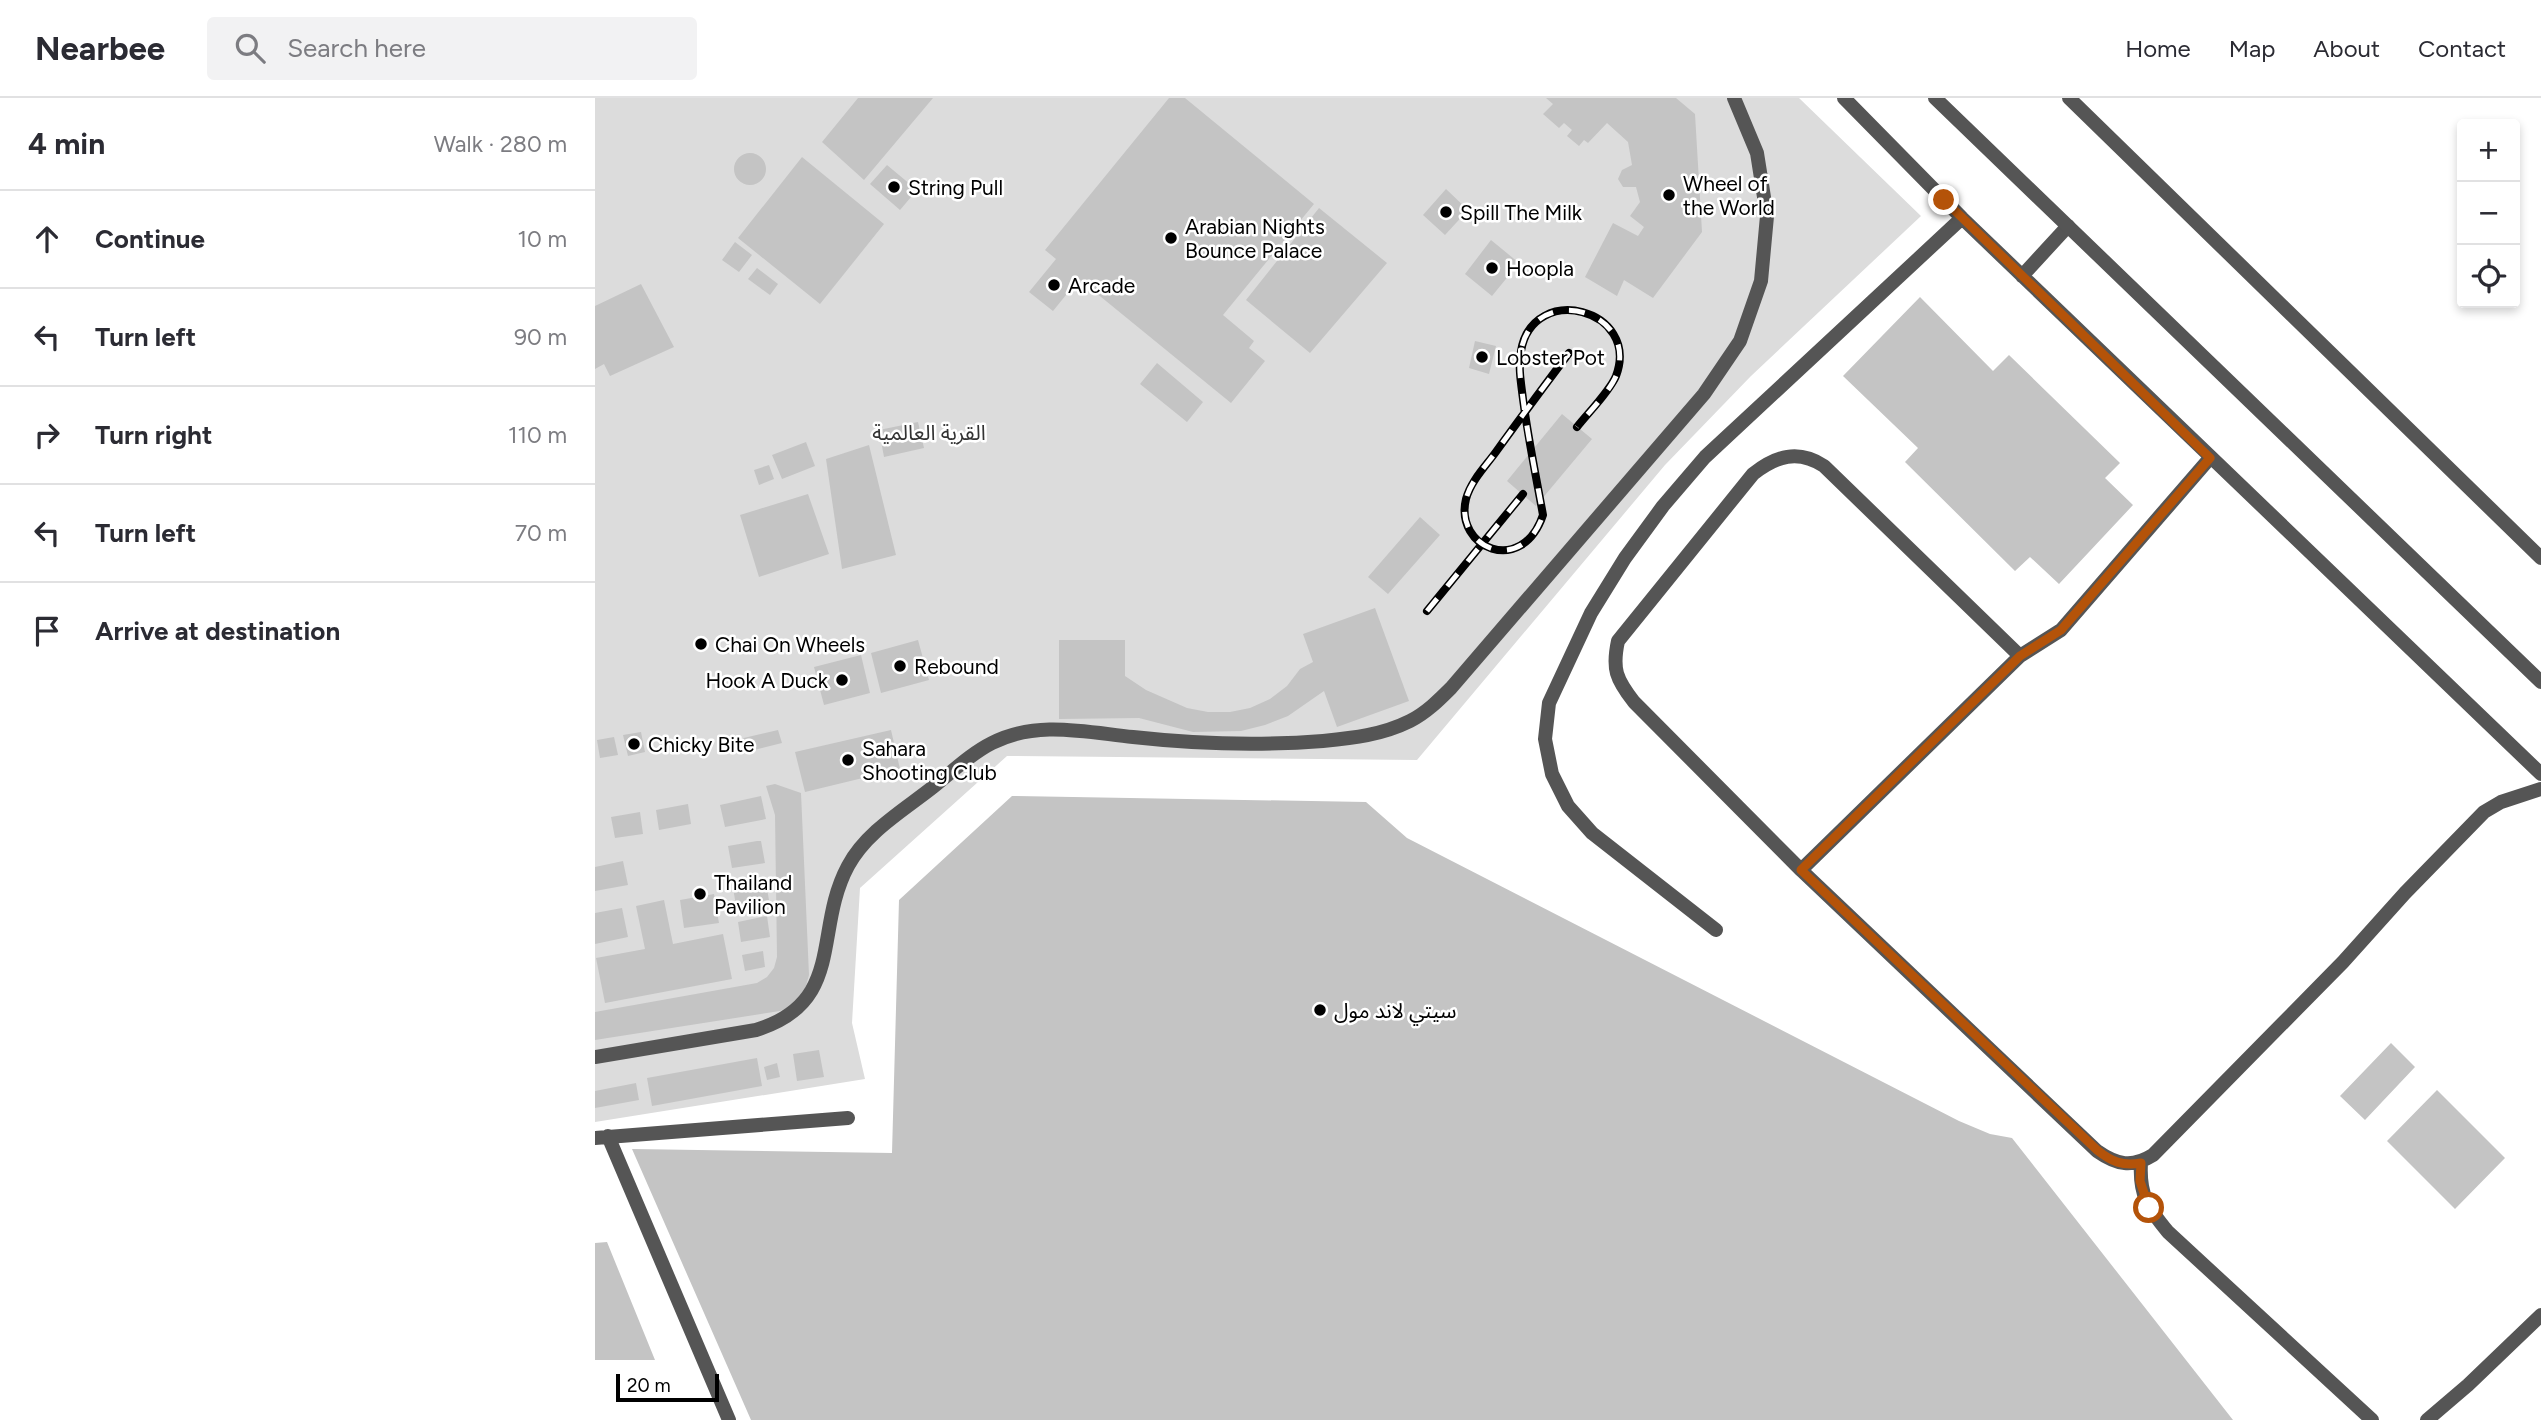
<!DOCTYPE html>
<meta charset="utf-8">
<style>
:root{--surface:#fff;--page:#f2f2f3;--text:#2b2b33;--muted:#7c7c81;--line:#e1e1e2}
body{margin:0;font-family:Figtree,"Noto Sans Arabic",sans-serif;background:var(--page);color:var(--text)}
.controls{position:absolute;right:21px;top:21px;display:grid;overflow:hidden;border-radius:7px;box-shadow:0 4px 10px #0003}
.controls button{width:63px;height:63px;display:grid;place-items:center;padding:0;border:0;border-bottom:2px solid var(--line);background:var(--surface);color:var(--text);font:35px sans-serif}
.scale{position:absolute;left:21px;bottom:18px;width:103px;box-sizing:border-box;padding-left:7px;border:4px solid #000;border-top:0;font-size:19px;line-height:24px;white-space:nowrap;color:#000;-webkit-text-stroke:5px #fff;paint-order:stroke}
.stop{position:absolute;width:21px;height:21px;margin:-16px;border:5px solid #b45309;border-radius:50%;background:#fff}
.stop.end{background:#b45309;border-color:#fff;box-shadow:0 2px 7px #0008}
.list{margin:0;padding:0;list-style:none}
h2{display:flex;justify-content:space-between;align-items:center;height:91px;margin:0;padding:0 28px;font-size:30px}
h2 small{font-size:23px;font-weight:400;color:var(--muted)}
.list li{display:grid;grid-template-columns:46px 1fr auto;gap:21px;align-items:center;box-sizing:border-box;height:98px;padding:0 28px;border-top:2px solid var(--line)}
.list b{display:block;font-size:26px;white-space:nowrap}
.list em{font-size:23px;font-style:normal;color:var(--muted)}
.icon{flex:none;width:38px;height:38px;fill:none;stroke:currentColor;stroke-width:2;stroke-linecap:round;stroke-linejoin:round}
.map{position:relative;flex:none;width:1946px;height:1322px;overflow:hidden}
header{display:flex;align-items:center;gap:42px;box-sizing:border-box;height:98px;padding:0 35px;background:var(--surface);border-bottom:2px solid var(--line)}
header strong{font-size:33px}
nav{display:flex;gap:38px;margin-inline-start:auto;font-size:24px}
.search{width:490px;height:63px;background:var(--page);display:flex;align-items:center;gap:18px;box-sizing:border-box;padding:0 24px;border-radius:7px;color:var(--muted);font-size:26px}
main{display:flex}
aside{flex:1;background:var(--surface)}
.map>svg:first-child{display:block}
.green{fill:#dcdcdc}
.building{fill:#c4c4c4}
.lines{fill:none;stroke-linecap:round;stroke-linejoin:round}
.service{stroke:#555;stroke-width:14}
.tertiary{stroke:#555;stroke-width:14}
.rail-casing{stroke:#000;stroke-width:8}
.rail{stroke:#fff;stroke-width:5;stroke-dasharray:16;stroke-linecap:butt}
.route{stroke:#b45309;stroke-width:9}
.poi-dot{fill:#000;stroke:#fff;stroke-width:2.5}
.labels{text-anchor:middle;dominant-baseline:central;stroke-width:5;stroke-linejoin:round;paint-order:stroke}
.poi-label{font-size:21px;fill:#000;stroke:#fff;text-anchor:start}
.park-label{font-size:21px;fill:#333;stroke:#fff}
</style>
<header>
<strong>Nearbee</strong>
<div class="search"><svg class="icon" aria-label="search" viewBox="0 0 24 24"><circle cx="10" cy="10" r="6"/><path d="M15 15l6 6"/></svg>Search here</div>
<nav><a>Home</a><a>Map</a><a>About</a><a>Contact</a></nav>
</header>
<main>
<aside>
<h2>4 min<small>Walk · 280 m</small></h2>
<ul class="list">
<li><svg class="icon" aria-label="ahead" viewBox="0 0 24 24"><path d="M12 20V5M6 11l6-6 6 6"/></svg><div><b>Continue</b></div><em>10 m</em></li>
<li><svg class="icon" aria-label="left" viewBox="0 0 24 24"><path d="M17 20v-9H6M10 6l-5 5 5 5"/></svg><div><b>Turn left</b></div><em>90 m</em></li>
<li><svg class="icon" aria-label="right" viewBox="0 0 24 24"><path d="M7 20v-9h11M14 6l5 5-5 5"/></svg><div><b>Turn right</b></div><em>110 m</em></li>
<li><svg class="icon" aria-label="left" viewBox="0 0 24 24"><path d="M17 20v-9H6M10 6l-5 5 5 5"/></svg><div><b>Turn left</b></div><em>70 m</em></li>
<li><svg class="icon" aria-label="arrive" viewBox="0 0 24 24"><path d="M6 21V4h12l-3 4 3 4H6"/></svg><div><b>Arrive at destination</b></div></li>
</ul>
</aside>
<div class="map">
<svg width="1946" height="1322" viewBox="0 0 1946 1322">
<rect width="100%" height="100%" fill="#fff"/>
<path class="green" d="M0 0H1204L1326 118 1156 278 1070 367 822 662 412 658 265 790 257 925 270 981 0 1024Z"/>
<path class="building" d="M263 0H338L269 82 227 44Z
M574 0H590L719 106 628 217 659 243 654 250 670 263 636 305 484 181 458 213 434 194 461 161 450 152Z
M951 0H1081L1100 16 1107 134 1058 200 1029 182 1022 198 990 179 1018 125 1043 138 1049 129 1035 118 1045 104 1041 89H1028L1023 81 1027 72 1037 67 1033 44 1012 25 993 45 989 42 984 48 972 38 977 32 969 25 964 30 948 16 958 6Z
M139 71a16 16 0 1 1 32 0a16 16 0 1 1-32 0Z
M207 59 289 126 225 206 143 140Z
M292 67 322 92 305 112 275 86Z
M851 91 873 112 850 137 828 117Z
M724 110 792 165 715 255 651 202Z
M896 142 924 165 897 198 870 176Z
M140 144 157 157 144 174 127 162Z
M162 170 183 186 175 197 153 181Z
M46 186 79 249 15 278 9 266 0 271V208Z
M1325 199 1398 273 1414 257 1525 365 1510 380 1538 407 1464 486 1435 459 1420 473 1310 364 1323 350 1248 278Z
M880 243 901 248 894 276 874 270Z
M562 265 608 304 592 324 545 286Z
M967 316 997 341 941 408 912 383Z
M323 324 329 350 289 359 284 332Z
M211 344 220 368 187 381 177 357Z
M274 347 301 457 247 471 231 361Z
M174 367 179 381 164 387 159 372Z
M213 396 234 456 164 479 145 417Z
M825 419 845 437 793 496 773 479Z
M780 510 814 603 742 629 729 593 693 618 670 627 646 633 598 634 544 620 464 621V542H530V578L551 592 592 610 613 614H635L655 610 675 601 692 588 705 571 718 564 708 536Z
M323 542 334 582 286 595 276 555Z
M266 557 275 595 229 607 219 569Z
M183 632 187 645 159 652 158 648 141 652 140 642Z
M296 632 305 671 210 694 200 654Z
M46 634 50 654 33 658 28 637Z
M19 639 23 657 5 660 2 642Z
M180 686 206 695 214 877 209 895 194 909 185 913 0 942V914L162 885 172 879 179 870 182 859 180 717 171 688Z
M166 698 171 721 130 729 125 707Z
M417 698 771 704 812 740 1364 1023 1395 1036 1417 1040 1638 1322H156L37 1051 297 1055 304 802Z
M93 706 96 726 64 732 61 712Z
M45 714 48 736 20 740 16 719Z
M162 743H166L170 765 137 770 133 748Z
M28 763 33 787 0 793V769Z
M170 780 174 802 141 807 137 785Z
M119 796 124 825 89 830 85 802Z
M69 802 78 846 128 836 137 881 10 905 1 860 50 851 41 808Z
M27 810 33 839 0 846V815Z
M172 818 175 839 146 844 143 824Z
M168 853 170 869 150 873 147 857Z
M1796 945 1820 969 1770 1022 1745 998Z
M224 952 229 979 202 983 198 956Z
M162 960 167 988 57 1008 52 980Z
M182 965 185 979 172 982 169 969Z
M41 985 44 1002 0 1010V993Z
M1842 992 1910 1060 1860 1111 1792 1043Z
M12 1144 60 1262H0V1145Z"/>
<g class="lines">
<path class="service" d="M1249 0 1367 120 1946 676
M1427 178 1473 128
M1425 558 1229 368C1203 351 1181 358 1158 376L1023 543C1017 571 1021 581 1039 604L1206 772 1502 1053C1522 1067 1537 1070 1558 1057L1748 864 1810 795 1889 714 1906 704 1946 691
M1206 772 1425 558 1466 532 1615 360
M1121 832 997 735 973 708 957 676 950 641 954 605 996 515 1030 460 1068 408 1110 359 1367 120
M0 959 161 932C251 904 218 833 253 768 271 734 309 712 338 689 357 674 375 656 397 645 442 622 490 634 538 639 601 646 664 648 728 643 758 640 787 637 815 623 831 615 844 602 856 590L1109 296 1145 243 1166 183 1172 118 1162 55 1139 0
M13 1038 134 1322
M0 1040 253 1020
M1546 1065C1544 1097 1553 1110 1573 1134L1777 1322
M1832 1322 1873 1287 1946 1217"/>
<path class="tertiary" d="M1340 0 1946 584
M1474 0 1946 460"/>
<defs>
<path id="rail" d="M974 255C950 287 926 319 903 351 892 367 876 382 871 401 859 450 927 479 948 417 941 378 933 340 928 301 926 285 923 269 926 253 938 183 1046 211 1021 278 1015 293 993 315 982 329
M832 513 928 396"/>
</defs>
<use href="#rail" class="rail-casing"/>
<use href="#rail" class="rail"/>
</g>
<g class="lines">
<path class="route" d="M1349 102 1615 360 1466 532 1425 558 1206 772 1502 1052C1517 1064 1527 1068 1546 1065L1545 1083 1554 1110"/>
</g>
<g class="poi-dot">
<circle cx="299" cy="89" r="7"/>
<circle cx="1074" cy="97" r="7"/>
<circle cx="851" cy="114" r="7"/>
<circle cx="576" cy="140" r="7"/>
<circle cx="897" cy="170" r="7"/>
<circle cx="459" cy="187" r="7"/>
<circle cx="887" cy="259" r="7"/>
<circle cx="106" cy="546" r="7"/>
<circle cx="305" cy="568" r="7"/>
<circle cx="247" cy="582" r="7"/>
<circle cx="39" cy="646" r="7"/>
<circle cx="253" cy="662" r="7"/>
<circle cx="105" cy="796" r="7"/>
<circle cx="725" cy="912" r="7"/>
</g>
<g class="labels">
<g class="poi-label">
<text x="1088" y="85">Wheel of<tspan x="1088" dy="24">the World</tspan></text>
<text x="313" y="89">String Pull</text>
<text x="865" y="114">Spill The Milk</text>
<text x="590" y="128">Arabian Nights<tspan x="590" dy="24">Bounce Palace</tspan></text>
<text x="911" y="170">Hoopla</text>
<text x="473" y="187">Arcade</text>
<text x="901" y="259">Lobster Pot</text>
<text x="120" y="546">Chai On Wheels</text>
<text x="319" y="568">Rebound</text>
<text x="233" y="582" text-anchor="end">Hook A Duck</text>
<text x="53" y="646">Chicky Bite</text>
<text x="267" y="650">Sahara<tspan x="267" dy="24">Shooting Club</tspan></text>
<text x="119" y="784">Thailand<tspan x="119" dy="24">Pavilion</tspan></text>
<text x="739" y="912">سيتي لاند مول</text>
</g>
<g class="park-label">
<text x="334" y="334">القرية العالمية</text>
</g>
</g>
</svg>
<div class="controls">
<button>+</button>
<button>−</button>
<button><svg class="icon" aria-label="locate" viewBox="0 0 24 24"><circle cx="12" cy="12" r="6"/><path d="M12 2v4M12 18v4M2 12h4M18 12h4"/></svg></button>
</div>
<div class="scale">20 m</div>
<div class="stop" style="left:1554px;top:1110px"></div>
<div class="stop end" style="left:1349px;top:102px"></div>
</div>
</main>
